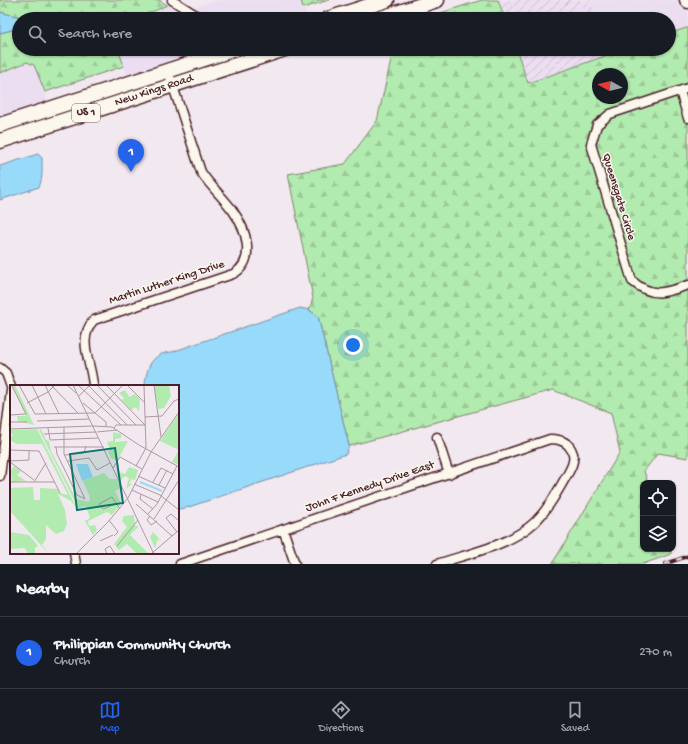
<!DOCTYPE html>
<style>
:root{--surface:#171b24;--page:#20242c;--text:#f1f3f6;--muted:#9ea1a6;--line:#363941;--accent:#2563eb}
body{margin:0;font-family:"Gochi Hand",sans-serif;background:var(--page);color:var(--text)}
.controls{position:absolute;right:12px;bottom:12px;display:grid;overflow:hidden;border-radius:8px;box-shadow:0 1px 3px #0004}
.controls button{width:36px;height:36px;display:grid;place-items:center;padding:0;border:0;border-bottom:1px solid var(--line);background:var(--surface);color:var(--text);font:20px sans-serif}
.compass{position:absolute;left:592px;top:68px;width:36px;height:36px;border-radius:50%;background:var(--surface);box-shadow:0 1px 3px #0004;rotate:278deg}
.you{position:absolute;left:353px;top:345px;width:14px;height:14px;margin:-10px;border:3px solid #fff;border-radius:50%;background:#1a73e8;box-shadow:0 0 0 6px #1a73e833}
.badge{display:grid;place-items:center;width:26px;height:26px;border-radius:50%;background:var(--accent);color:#fff;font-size:13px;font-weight:700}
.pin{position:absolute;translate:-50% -33px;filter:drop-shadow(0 1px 2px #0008)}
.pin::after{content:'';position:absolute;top:21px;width:14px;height:12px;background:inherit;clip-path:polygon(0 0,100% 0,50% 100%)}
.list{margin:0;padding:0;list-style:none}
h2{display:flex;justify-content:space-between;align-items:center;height:52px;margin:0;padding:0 16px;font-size:17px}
h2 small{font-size:13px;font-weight:400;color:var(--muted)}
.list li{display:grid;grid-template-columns:26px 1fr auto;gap:12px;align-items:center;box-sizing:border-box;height:72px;padding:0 16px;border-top:1px solid var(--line)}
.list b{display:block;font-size:15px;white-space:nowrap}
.list p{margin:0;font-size:13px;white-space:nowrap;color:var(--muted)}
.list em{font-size:13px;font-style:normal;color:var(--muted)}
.icon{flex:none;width:22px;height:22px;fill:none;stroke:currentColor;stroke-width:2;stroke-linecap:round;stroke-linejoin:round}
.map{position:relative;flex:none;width:688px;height:564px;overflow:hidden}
.search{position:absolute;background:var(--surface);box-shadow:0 1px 3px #0004;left:12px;right:12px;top:12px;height:44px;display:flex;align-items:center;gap:10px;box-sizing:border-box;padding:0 14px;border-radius:22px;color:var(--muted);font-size:15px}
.sheet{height:124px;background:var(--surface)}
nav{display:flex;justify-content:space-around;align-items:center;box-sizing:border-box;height:56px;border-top:1px solid var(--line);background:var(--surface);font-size:11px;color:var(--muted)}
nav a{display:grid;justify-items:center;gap:2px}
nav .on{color:var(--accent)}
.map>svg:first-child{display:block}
.built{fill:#ecdef1}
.industrial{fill:url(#industrial-furrows)}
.forest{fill:url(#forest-firs);stroke:#7e856d;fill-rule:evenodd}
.water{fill:#98dafa;stroke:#798fa7}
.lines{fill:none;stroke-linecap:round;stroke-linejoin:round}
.street-casing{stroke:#4a1f2b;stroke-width:11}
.primary-casing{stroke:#4a1f2b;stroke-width:15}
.highway-casing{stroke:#4a1f2b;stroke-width:17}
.street{stroke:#fbf7ec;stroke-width:8}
.primary{stroke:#fbf7ec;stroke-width:12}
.highway{stroke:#fbf7ec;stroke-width:14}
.rail-casing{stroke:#4a1f2b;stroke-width:3.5}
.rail{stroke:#fbf7ec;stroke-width:2;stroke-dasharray:6;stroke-linecap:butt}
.labels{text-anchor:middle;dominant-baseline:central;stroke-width:3;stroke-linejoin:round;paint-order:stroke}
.shield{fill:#fbf7ec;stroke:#7f6065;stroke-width:1}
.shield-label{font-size:11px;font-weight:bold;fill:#4a1f2b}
.street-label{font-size:12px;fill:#4a1f2b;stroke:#fbf7ec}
.inset-river{fill:none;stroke:#98dafa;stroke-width:2}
.inset-road{fill:none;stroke:#af98a1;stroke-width:1}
.view{fill:#0f766e;fill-opacity:0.15;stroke:#0f766e;stroke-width:2}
.inset-edge{fill:none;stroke:#4a1f2b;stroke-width:2}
</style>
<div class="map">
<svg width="688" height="564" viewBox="0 0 688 564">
<defs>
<pattern id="industrial-furrows" width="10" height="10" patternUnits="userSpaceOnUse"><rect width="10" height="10" fill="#ecdef1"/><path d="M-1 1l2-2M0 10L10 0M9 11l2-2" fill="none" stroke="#ccbecf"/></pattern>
<pattern id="forest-firs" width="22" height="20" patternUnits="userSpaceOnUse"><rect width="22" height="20" fill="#b2ebaf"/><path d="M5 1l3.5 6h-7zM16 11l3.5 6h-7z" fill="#9bc997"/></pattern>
</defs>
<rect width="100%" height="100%" fill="#f2e8ef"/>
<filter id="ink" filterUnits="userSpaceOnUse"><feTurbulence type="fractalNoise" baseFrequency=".025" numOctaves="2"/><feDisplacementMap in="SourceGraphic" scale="8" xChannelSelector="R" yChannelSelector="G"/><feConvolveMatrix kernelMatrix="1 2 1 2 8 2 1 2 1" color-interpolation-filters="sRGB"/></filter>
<g filter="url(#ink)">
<path class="built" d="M217 0H301L308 19H137L167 5 179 12Z
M591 0H678L688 10V28L669 34V19H597Z
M118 49H222L128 80Z
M27 62 34 65 50 106 0 122V73Z"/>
<path class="industrial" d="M498 0H591L597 19H505Z
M516 49H606L608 55 527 83Z"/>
<path class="forest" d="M0 0H159L167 5 137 19H20L19 17 0 12Z
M301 0H329L303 8Z
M482 0H498L505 19H421Z
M19 25V49H118L124 66 45 92 34 65 27 62 0 73V33L12 30Z
M686 28H688V458L658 453 644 471 648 483H643V549H670L671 554 643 564H552L620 452 611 413 553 390 349 446 318 316 309 310 313 298 288 174 345 164 377 121 392 56 390 49H516L528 83 625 49H669V34ZM598 74H622V98H598Z"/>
<path class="water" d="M0 12 20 17 18 26 12 30 0 33Z
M38 154 42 158C42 167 43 179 39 187L0 200V166Z
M300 308 309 310 318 316 349 446 346 454 186 508 178 509V386H145C146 369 151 353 172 352Z"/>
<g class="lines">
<defs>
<path id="street" d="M172 0 202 19
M688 88 610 114 597 125 591 144 632 281C652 298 665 293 688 285
M680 91 688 118
M0 368 6 373 11 387
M93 386C92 364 76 339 94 320L233 274C257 261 246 229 233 211 223 197 210 186 201 172L168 71
M437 437 449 474
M0 476 11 391
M283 529 295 564
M74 553 76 564
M180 564 550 439C559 439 568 441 572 451 577 461 568 473 563 482 555 496 547 510 535 522 509 546 470 553 437 564"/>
<path id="primary" d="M686 0 688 2"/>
<path id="highway" d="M328 19 387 0
M378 19 437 0
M0 125 235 49
M0 141 285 49"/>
</defs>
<use href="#street" class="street-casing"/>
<use href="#primary" class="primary-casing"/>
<use href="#highway" class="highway-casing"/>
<use href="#street" class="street"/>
<use href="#primary" class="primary"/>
<use href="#highway" class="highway"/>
<defs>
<path id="rail" d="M665 564 688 556"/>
</defs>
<use href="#rail" class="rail-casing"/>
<use href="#rail" class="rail"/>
</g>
</g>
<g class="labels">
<rect class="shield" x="72" y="104" width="28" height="18" rx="3"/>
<g class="shield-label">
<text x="86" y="113">US 1</text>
</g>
<g class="street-label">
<text transform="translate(154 91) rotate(-18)">New Kings Road</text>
<text transform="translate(618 197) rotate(73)">Queensgate Circle</text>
<text transform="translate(167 283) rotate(-18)">Martin Luther King Drive</text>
<text transform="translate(370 487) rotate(-19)">John F Kennedy Drive East</text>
</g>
</g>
<g transform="translate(10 385)">
<rect width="169" height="169" fill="#f2e8ef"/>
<path d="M144 0H159L161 11 154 23 148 24ZM169 28V80L162 77 169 65 150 56ZM4 81 11 86 7 90 16 96 2 97 1 85Z" fill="#b2ebaf"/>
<path d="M2 0H5L24 40 8 36 7 31H16ZM115 5 119 12 125 9 130 14 129 26 125 22 121 25 112 15 114 13 109 8ZM27 44 66 122 61 116 48 109 55 125 57 139 54 146 46 149 36 140V154L32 160 39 169 0 126V103L23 102 24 115H30V103L48 104 50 108 58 110 32 59H7L0 55 3 49H0V45ZM31 44 36 55 39 56 41 66 66 114 79 117 80 112 73 96 94 88 100 94H107L111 103 105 106 111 119 102 130 97 127 78 136 79 141 85 140 87 145 83 150 75 136 80 133 76 121 68 123 29 45ZM103 47 111 49V53L105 54V57L118 56 107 76 101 73 98 67 100 65 97 57 103 56ZM119 82 128 85 125 95 122 94 119 98 122 99 116 104 119 93 115 91 111 95 108 87 115 89ZM124 130 125 141H129L120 150 139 169H127L117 159 109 165 104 159 117 142 112 136 114 131ZM0 147 19 150 28 161 25 163V169H18L15 163 0 164ZM143 147 152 157 148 154 145 163 140 152Z" fill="#b2ebaf"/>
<path d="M154 1H158L159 11 156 19 150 22 148 13 155 11Z" fill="#b2ebaf"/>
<path d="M66 79H78L83 92 72 96Z" fill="#98dafa"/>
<path class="inset-river" d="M130 97 152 106"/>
<path class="inset-road" d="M9 0 25 29 85 28 113 0M22 0 36 29M35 0 49 29M41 0 68 28M57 0 66 8M63 0 144 169M68 0 111 40M78 0 117 40M87 0 126 40M96 0 135 40M117 0 135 18M144 0 151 52M68 12 80 0M17 18 38 7 45 0M73 18 96 37V41M0 30 16 29 2 1M135 32 152 31 164 16 169 14M27 36 79 34M0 37H17M83 41 102 42 129 60 169 82M38 43 40 55 88 53M104 43 106 40H135M0 44 83 41M87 47 107 45M34 49 86 47M44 62H94M46 62 47 69 67 110 75 114 54 69V42M0 65 29 66 50 108M55 70 74 68 76 61M0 76 19 75V65M58 76 79 73 87 85 100 78M0 77 24 95M126 81 136 63 134 0M103 83 110 72 132 84M128 91 155 103M0 97H45M24 97 36 78M143 97 151 83 163 89M124 99 150 110 169 125M149 100 157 85M122 105 148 117M131 109 130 114 143 124M106 119 93 124 89 119 102 112 110 124M126 119 162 151M138 129 147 119 167 81M140 131 137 135 141 140 147 136M144 134 169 95M99 135 108 147 104 151M167 147 156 133 161 129 169 136M90 156 103 150M107 161 128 135M66 169 98 137 118 113 141 67 169 27M97 169 95 164 100 161 105 169M141 169 169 145"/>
<path class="view" d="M105 63 113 118 67 125 60 69Z"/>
<rect width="169" height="169" class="inset-edge"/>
</g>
</svg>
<div class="controls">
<button><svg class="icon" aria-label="locate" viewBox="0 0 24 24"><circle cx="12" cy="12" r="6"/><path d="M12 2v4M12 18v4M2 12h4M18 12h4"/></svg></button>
<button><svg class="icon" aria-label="layers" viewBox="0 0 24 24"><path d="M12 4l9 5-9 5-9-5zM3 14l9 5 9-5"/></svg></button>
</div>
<svg class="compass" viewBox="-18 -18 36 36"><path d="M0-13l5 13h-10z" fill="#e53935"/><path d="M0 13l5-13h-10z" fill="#9ea1a6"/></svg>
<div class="you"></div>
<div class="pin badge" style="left:131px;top:172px">1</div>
<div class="search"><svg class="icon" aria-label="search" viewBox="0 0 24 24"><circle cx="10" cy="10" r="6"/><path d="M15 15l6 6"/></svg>Search here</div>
</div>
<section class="sheet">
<h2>Nearby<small></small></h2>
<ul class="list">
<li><span class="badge">1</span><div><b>Philippian Community Church</b><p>Church</p></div><em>270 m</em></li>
</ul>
</section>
<nav>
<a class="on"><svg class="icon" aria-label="map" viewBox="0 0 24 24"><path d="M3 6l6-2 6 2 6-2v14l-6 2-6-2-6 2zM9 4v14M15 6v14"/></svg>Map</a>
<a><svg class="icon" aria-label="directions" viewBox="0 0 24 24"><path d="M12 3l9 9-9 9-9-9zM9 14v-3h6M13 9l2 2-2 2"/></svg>Directions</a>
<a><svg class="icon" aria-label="saved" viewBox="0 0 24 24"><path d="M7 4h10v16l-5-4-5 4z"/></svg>Saved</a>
</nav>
